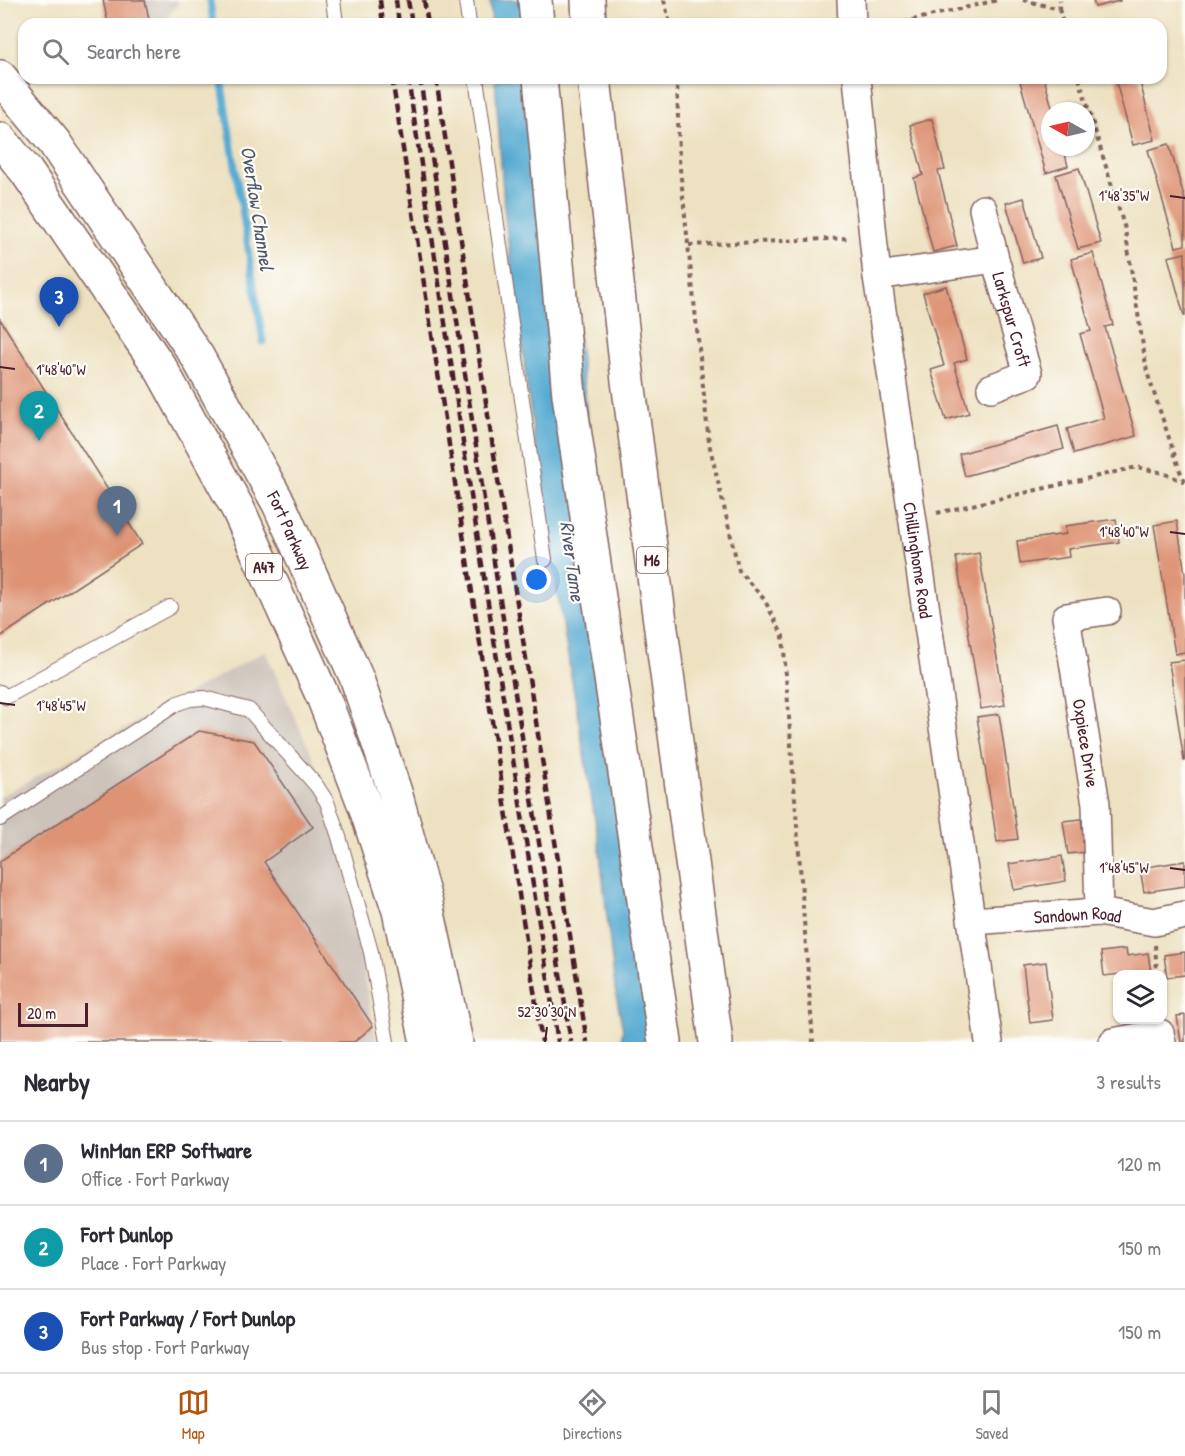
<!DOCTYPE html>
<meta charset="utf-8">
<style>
:root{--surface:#fff;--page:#f7f7f7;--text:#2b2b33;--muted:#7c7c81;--line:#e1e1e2;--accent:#b45309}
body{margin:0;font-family:"Patrick Hand",sans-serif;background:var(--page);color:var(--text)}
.controls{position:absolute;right:18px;bottom:18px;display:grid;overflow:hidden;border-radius:12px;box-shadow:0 2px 4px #0004}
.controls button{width:54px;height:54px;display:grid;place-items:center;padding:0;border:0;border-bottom:2px solid var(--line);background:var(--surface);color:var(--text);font:30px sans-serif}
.compass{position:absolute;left:1041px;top:102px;width:54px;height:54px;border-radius:50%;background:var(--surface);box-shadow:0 2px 4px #0004;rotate:278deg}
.scale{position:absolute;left:18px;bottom:15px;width:70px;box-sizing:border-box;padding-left:6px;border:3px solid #4a1f2b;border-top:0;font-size:16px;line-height:21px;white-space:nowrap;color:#4a1f2b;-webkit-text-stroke:4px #fdfcf7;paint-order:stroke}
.you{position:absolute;left:537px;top:580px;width:21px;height:21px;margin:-15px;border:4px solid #fff;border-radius:50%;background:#1a73e8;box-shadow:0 0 0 9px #1a73e833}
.badge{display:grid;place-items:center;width:39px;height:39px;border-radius:50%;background:var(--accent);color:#fff;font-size:20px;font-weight:700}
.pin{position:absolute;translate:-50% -50px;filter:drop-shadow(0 2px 3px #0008)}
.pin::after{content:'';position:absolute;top:32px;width:21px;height:18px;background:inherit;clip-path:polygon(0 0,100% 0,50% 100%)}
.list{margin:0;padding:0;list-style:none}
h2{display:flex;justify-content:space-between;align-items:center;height:78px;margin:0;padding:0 24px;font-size:26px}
h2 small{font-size:20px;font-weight:400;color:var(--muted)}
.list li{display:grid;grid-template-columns:39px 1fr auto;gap:18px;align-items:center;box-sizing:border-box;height:84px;padding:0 24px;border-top:2px solid var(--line)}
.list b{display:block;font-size:22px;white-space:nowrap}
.list p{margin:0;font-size:20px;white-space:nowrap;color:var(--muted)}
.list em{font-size:20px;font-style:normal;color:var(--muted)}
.icon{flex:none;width:33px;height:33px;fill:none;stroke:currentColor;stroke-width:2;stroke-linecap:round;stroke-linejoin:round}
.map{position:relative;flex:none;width:1185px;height:1042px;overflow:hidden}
.search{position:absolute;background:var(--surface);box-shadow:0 2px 4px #0004;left:18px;right:18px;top:18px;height:66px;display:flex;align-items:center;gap:15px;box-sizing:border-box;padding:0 21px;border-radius:18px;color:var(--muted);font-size:22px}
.sheet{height:330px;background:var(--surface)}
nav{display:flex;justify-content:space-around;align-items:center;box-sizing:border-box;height:84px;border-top:2px solid var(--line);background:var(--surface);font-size:16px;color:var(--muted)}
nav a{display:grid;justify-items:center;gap:3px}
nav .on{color:var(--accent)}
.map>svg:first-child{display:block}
.industrial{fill:#ccc2b9}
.water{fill:#55aad1;stroke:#50647e;stroke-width:1.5}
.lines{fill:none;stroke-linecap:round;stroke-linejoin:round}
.stream{stroke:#55aad1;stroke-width:7}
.building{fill:#de9375}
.lane-casing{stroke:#836360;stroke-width:16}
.street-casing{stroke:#836360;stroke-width:30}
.primary-casing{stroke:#836360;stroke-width:36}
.highway-casing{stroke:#836360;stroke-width:36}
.path{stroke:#836360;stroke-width:4;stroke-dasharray:4.5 4.5;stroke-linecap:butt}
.lane{stroke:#fff;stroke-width:14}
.street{stroke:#fff;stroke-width:27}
.primary{stroke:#fff;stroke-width:33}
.highway{stroke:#fff;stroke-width:33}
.rail{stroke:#4a1f2b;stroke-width:4.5;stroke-dasharray:9 4.5;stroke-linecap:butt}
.ticks{fill:none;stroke:#4a1f2b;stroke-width:2}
.labels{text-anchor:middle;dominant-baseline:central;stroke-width:4.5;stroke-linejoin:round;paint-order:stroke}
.shield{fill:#fdfcf7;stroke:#806168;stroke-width:1.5}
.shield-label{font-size:16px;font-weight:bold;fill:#4a1f2b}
.street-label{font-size:18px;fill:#4a1f2b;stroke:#fdfcf7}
.water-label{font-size:20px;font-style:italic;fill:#4e576d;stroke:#fdfcf7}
.ticks-label{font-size:15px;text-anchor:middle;fill:#4a1f2b;stroke:#fdfcf7;stroke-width:4.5;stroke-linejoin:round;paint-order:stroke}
</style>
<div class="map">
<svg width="1185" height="1042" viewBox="0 0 1185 1042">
<rect width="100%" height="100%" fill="#fdfcf7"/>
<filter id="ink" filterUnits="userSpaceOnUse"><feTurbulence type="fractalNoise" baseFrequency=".0167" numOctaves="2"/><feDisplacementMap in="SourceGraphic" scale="12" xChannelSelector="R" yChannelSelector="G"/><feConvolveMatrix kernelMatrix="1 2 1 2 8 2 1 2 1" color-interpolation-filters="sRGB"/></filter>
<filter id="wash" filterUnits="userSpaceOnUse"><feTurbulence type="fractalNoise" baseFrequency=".008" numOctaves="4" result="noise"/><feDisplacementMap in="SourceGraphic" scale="24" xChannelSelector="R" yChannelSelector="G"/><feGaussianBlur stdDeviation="1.35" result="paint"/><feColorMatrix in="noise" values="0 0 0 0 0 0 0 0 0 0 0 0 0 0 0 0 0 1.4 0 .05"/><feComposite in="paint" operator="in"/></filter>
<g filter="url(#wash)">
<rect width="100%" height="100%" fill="#ede1c1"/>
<path class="industrial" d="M102 0H178L179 3 162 24H106Z
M265 651 340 817 355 922 376 1042H0V797Z"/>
<path class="water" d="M490 0H544L546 24H492Z
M495 78H550L655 1042H621L623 1030 615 988 599 844 542 498 505 218Z"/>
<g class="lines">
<path class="stream" d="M210 0 213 24
M221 78 263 342"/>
</g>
<g id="blocks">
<path class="building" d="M103 0H145L150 24H108Z
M1093 0H1120V1L1095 7Z
M1019 78H1044L1053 111H1050V147H1063L1068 166 1046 173Z
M1115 78H1139L1155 140 1133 145Z
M932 119 945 170 938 171 957 246 933 252 914 178 923 175 910 125Z
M1169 144 1185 200V245L1176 247 1148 150Z
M1079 168 1101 243 1078 249 1056 175Z
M1024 198 1041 258 1023 263 1006 203Z
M1093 253 1113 325 1105 327 1136 436 1074 454 1067 429 1104 418 1080 334 1091 331 1071 259Z
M1185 253V316H1184L1168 257Z
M946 286 967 359 954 363 969 413 946 420 931 370 944 366 923 293Z
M0 319 142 544 0 637Z
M1058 426 1064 449 965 476 959 454Z
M1116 519 1119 542 1068 549 1069 557 1020 564 1017 541 1066 534 1065 526Z
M1177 521 1185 574V652L1175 654 1154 525Z
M979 553 1005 705 981 709 956 557Z
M1185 660V761H1184L1169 662Z
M999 714 1018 839 997 842 977 717Z
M199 731 254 741 313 827 264 862 373 1026 354 1042H0V861Z
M1081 819 1085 852 1068 854 1063 821Z
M1062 856 1066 881 1014 890 1009 864Z
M1185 861V886L1144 892 1140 868Z
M1126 949 1127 956 1148 953 1151 974 1129 973 1104 976 1101 952Z
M1185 952V975L1167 977 1164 955Z
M1046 962 1053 1020 1030 1023 1023 965Z
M1185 1015V1042H1181L1177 1016Z"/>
</g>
</g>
<g filter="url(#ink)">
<use href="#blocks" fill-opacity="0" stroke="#836360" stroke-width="1.5"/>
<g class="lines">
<defs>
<path id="lane" d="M333 0 336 24
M466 0 469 24
M476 78 545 560
M0 692 6 697 170 607
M0 819 178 703 190 699 204 698 249 710 316 785 327 802 339 837 371 952 387 1042"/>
<g id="street">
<path d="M851 0 852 24"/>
<path id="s1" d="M857 78 877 276 989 1042"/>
<path d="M983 209 995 259"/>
<path id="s2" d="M877 276 995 259 1028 374 991 388"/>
<path d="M1099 912 1096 804 1066 617 1107 611"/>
<path id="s3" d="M972 921 1099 912 1154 922 1185 915"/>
<path d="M1113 1042 1160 1033 1162 1042"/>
</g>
<g id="primary">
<path id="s4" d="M0 77 54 142 197 356 279 504 357 679 395 792 426 904 456 1042"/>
<path d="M0 139 26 171 161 369 238 509 324 699 365 806 399 911 427 1042"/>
</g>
<path id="highway" d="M535 0 537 24
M588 0 589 24
M540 78 569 395 665 1042
M594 78 628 381 716 1042"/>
</defs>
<use href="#lane" class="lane-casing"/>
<use href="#street" class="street-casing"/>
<use href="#primary" class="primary-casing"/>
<use href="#highway" class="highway-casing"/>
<path class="path" d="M664 0 670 24
M1023 0 1059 9 1060 0
M1059 9 1063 24
M895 24 998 0
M677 78 679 159 709 443 739 571 764 599 783 636 813 1042
M1079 78 1125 229 1147 372 1180 471 1185 481
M689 245 850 238
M937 513 1137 467 1163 473 1185 482
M1155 945 1157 974"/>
<use href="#lane" class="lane"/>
<use href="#street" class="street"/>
<use href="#primary" class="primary"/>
<use href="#highway" class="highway"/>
<path class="rail" d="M380 0 383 24
M396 0 399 24
M408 0 412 24
M424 0 428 24
M392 78 542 1042
M408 78 472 502 558 1042
M420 78 486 512 571 1042
M436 78 512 571 587 1042"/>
</g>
</g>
<path class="ticks" d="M1170 196 1185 198M0 367 15 369M1170 532 1185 534M0 703 15 705M1170 868 1185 870M545 1042 547 1027"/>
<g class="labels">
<g class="shield">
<rect x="637" y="547" width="30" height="26" rx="4.5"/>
<rect x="246" y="554" width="36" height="26" rx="4.5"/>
</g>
<g class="shield-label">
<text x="652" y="560">M6</text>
<text x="264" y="567">A47</text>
</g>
<g class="street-label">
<text stroke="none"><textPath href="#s2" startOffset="182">Larkspur Croft</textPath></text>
<text stroke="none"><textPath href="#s4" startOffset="540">Fort Parkway</textPath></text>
<text stroke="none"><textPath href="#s1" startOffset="486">Chillinghome Road</textPath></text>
<text transform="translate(1086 743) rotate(81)">Oxpiece Drive</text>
<text stroke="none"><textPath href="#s3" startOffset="106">Sandown Road</textPath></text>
</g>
<g class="water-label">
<text transform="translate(258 208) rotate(81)">Overflow Channel</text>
<text transform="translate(573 561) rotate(82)">River Tame</text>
</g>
</g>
<g class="ticks-label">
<text x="1124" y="201">1°48'35"W</text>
<text x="61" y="375">1°48'40"W</text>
<text x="1124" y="537">1°48'40"W</text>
<text x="61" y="711">1°48'45"W</text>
<text x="1124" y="873">1°48'45"W</text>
<text x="547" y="1017">52°30'30"N</text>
</g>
</svg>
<div class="controls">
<button><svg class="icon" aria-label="layers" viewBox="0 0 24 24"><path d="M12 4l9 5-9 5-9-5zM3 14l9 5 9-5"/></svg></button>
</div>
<svg class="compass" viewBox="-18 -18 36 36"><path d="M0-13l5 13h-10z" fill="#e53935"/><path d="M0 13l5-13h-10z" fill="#7c7c81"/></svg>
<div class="scale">20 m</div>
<div class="you"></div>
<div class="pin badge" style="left:117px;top:536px;background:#5c6f8a">1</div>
<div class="pin badge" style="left:39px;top:441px;background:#0f9aa8">2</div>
<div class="pin badge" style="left:59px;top:327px;background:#1a4fb4">3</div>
<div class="search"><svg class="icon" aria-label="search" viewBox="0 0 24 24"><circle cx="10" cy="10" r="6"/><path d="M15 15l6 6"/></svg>Search here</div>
</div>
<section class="sheet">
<h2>Nearby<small>3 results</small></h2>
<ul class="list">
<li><span class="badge" style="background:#5c6f8a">1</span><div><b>WinMan ERP Software</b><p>Office · Fort Parkway</p></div><em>120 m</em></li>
<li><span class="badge" style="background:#0f9aa8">2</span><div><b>Fort Dunlop</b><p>Place · Fort Parkway</p></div><em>150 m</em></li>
<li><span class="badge" style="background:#1a4fb4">3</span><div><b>Fort Parkway / Fort Dunlop</b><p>Bus stop · Fort Parkway</p></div><em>150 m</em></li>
</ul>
</section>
<nav>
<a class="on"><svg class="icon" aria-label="map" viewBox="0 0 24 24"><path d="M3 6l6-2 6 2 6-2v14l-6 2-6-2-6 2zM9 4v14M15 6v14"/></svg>Map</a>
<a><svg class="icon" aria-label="directions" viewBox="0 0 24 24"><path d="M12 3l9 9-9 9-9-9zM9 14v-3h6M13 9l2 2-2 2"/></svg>Directions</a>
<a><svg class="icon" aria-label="saved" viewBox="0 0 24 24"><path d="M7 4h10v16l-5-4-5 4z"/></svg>Saved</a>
</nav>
